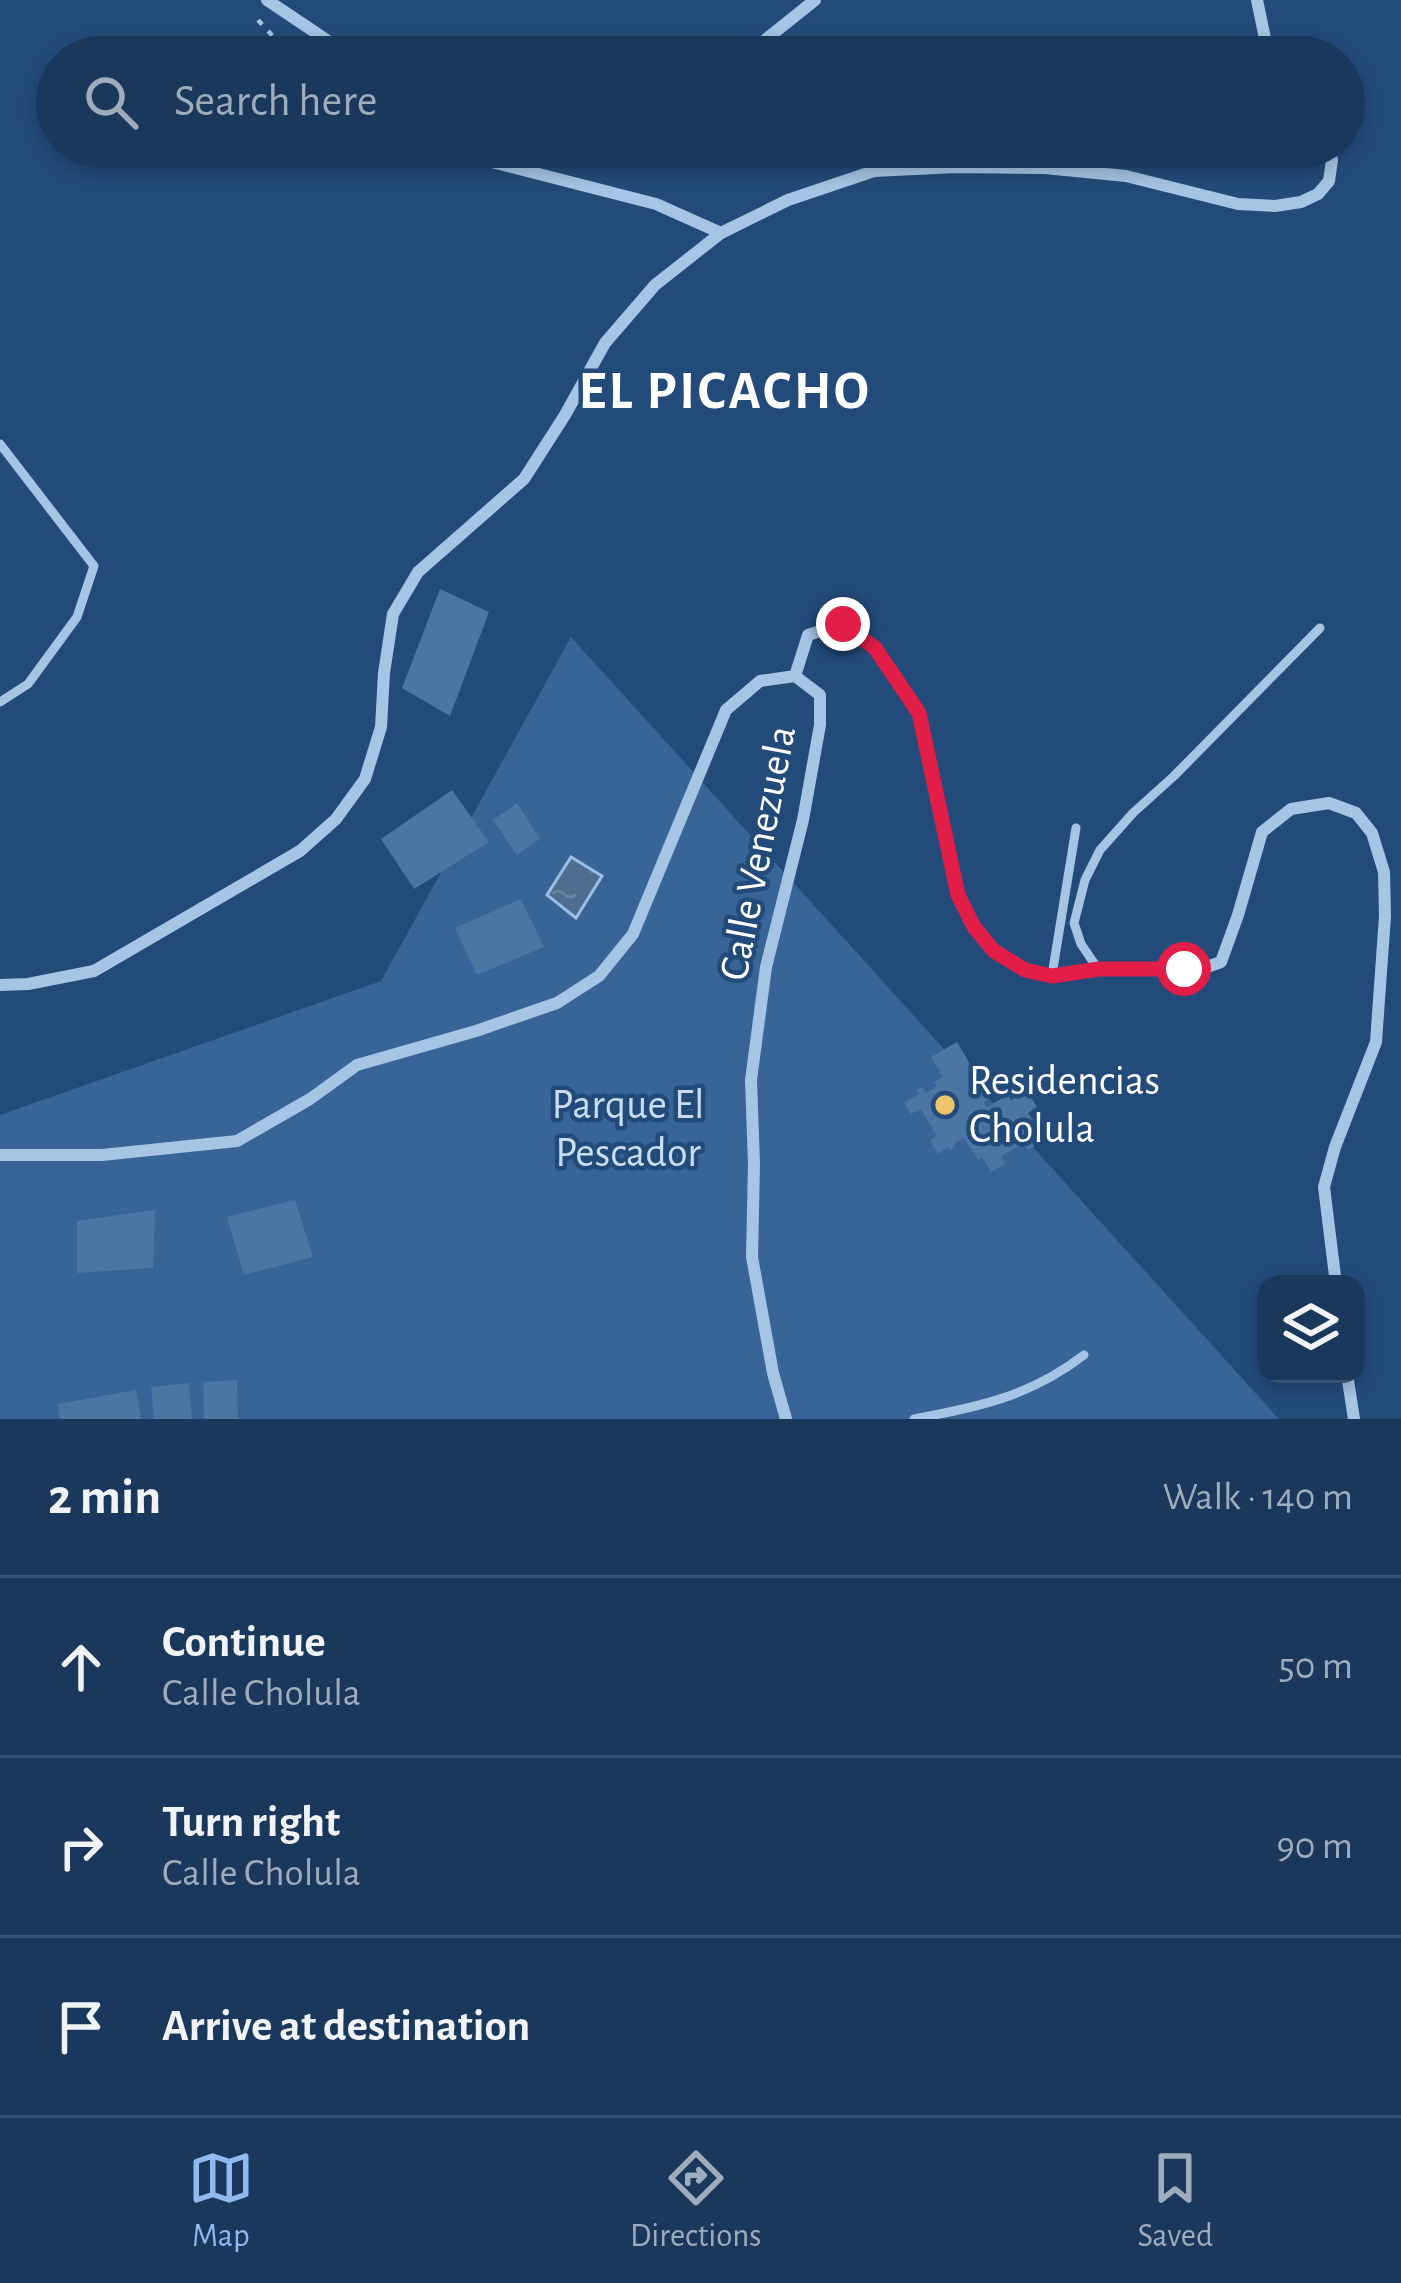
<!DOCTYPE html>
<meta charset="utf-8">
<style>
:root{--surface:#1a385c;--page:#274365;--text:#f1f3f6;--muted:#9facbb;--line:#385272;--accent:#90b9f0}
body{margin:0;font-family:"Alegreya Sans",sans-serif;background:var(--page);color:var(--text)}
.controls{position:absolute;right:36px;bottom:36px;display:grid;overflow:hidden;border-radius:24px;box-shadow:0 6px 18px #0003}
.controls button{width:108px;height:108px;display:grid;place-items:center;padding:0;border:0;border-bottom:3px solid var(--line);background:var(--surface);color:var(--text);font:60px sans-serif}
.stop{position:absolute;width:36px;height:36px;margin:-27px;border:9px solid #e11d48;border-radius:50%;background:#fff}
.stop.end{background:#e11d48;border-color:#fff;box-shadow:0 3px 12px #0008}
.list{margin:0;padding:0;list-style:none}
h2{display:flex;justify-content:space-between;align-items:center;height:156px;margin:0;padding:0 48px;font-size:51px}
h2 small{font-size:39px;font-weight:400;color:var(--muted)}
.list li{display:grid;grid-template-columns:78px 1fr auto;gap:36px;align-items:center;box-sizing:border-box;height:180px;padding:0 48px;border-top:3px solid var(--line)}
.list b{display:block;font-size:45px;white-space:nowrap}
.list p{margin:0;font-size:39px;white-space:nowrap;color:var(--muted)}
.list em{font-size:39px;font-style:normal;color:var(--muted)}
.icon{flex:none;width:66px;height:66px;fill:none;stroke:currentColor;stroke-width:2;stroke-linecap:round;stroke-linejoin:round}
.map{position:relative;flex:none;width:1401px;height:1419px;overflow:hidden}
.search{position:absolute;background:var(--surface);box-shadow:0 6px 18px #0003;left:36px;right:36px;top:36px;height:132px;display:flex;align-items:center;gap:30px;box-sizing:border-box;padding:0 42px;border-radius:66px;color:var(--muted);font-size:45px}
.sheet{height:696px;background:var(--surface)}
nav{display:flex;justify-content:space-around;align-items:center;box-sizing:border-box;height:168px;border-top:3px solid var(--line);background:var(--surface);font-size:33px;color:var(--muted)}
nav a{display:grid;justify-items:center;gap:6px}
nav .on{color:var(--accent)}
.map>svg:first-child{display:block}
.park{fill:#376598}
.water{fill:url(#water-ripples);stroke:#9abfe5;stroke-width:3}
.building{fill:#4b75a3}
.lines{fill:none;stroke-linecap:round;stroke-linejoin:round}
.path{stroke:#a6c4e4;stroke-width:4.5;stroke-dasharray:6 9;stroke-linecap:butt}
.lane{stroke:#a6c4e4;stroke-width:9}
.street{stroke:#a6c4e4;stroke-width:12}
.route{stroke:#e11d48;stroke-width:15}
.poi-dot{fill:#efc569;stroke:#234b7a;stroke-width:4.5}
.labels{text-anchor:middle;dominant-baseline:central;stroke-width:9;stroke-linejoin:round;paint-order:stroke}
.street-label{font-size:42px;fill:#fff;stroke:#234b7a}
.poi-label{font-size:42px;fill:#fff;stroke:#234b7a;text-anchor:start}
.park-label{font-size:42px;fill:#c9ddf4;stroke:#234b7a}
.district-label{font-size:54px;font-weight:bold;letter-spacing:3px;fill:#fff;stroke:#234b7a}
</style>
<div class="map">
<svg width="1401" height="1419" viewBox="0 0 1401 1419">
<defs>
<pattern id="water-ripples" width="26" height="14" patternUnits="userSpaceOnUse" patternTransform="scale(3)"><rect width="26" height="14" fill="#4f6d8f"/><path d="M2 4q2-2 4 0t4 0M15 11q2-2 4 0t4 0" fill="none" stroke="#6983a0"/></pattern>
</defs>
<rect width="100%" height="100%" fill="#234b7a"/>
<path class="park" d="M571 637 1279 1419H0V1115L381 981Z"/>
<path class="water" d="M571 857 602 876 576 918 547 895Z"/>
<path class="building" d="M440 589 489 612 450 716 402 688Z
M452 790 489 842 414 889 381 839Z
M517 803 540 839 517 855 493 820Z
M521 899 544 947 477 975 455 928Z
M957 1042 990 1098 984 1102 987 1107 1008 1095 1011 1100 1027 1091 1037 1107 1028 1113 1032 1119 1036 1116 1041 1125 1036 1128 1043 1141 1028 1150 1023 1143 1001 1156 1005 1164 991 1172 982 1157 978 1160 964 1138 954 1144 955 1147 950 1151 948 1147 938 1154 930 1140 937 1136 921 1109 911 1114 904 1103 919 1094 917 1090 922 1087 926 1093 937 1086 934 1082 943 1077 931 1057Z
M295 1200 313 1257 244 1275 227 1217Z
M155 1210 153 1268 77 1273V1221Z
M237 1380 238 1419H204L203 1382Z
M189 1383 192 1419H154L151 1387Z
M136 1390 141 1419H60L58 1404Z"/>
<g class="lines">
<path class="path" d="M258 20 292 57"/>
<path class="lane" d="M0 444 94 566 77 617 28 684 0 702
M1098 969 1081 944 1074 923 1085 880 1100 850 1133 813 1174 776 1320 628
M1052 975 1076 828
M914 1419C979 1407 1031 1396 1084 1355"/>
<path class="street" d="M267 0 352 57
M1257 0 1267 48 1274 57
M744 57 815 0
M448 147 484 160 656 204 721 233
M795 676 808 635 843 624 875 648 919 713 958 895 974 927 994 951 1025 971 1052 975 1098 969 1204 968 1221 962 1238 915 1262 832 1291 809 1329 803 1356 813 1372 833 1384 872 1385 916 1376 1042 1335 1147 1324 1187 1336 1284
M0 985 28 984 94 971 300 851 336 819 365 779 381 727 384 673 393 614 418 572 524 479 565 415 605 343 655 285 721 233 788 200 874 171 956 167 1045 168 1126 176 1238 204 1275 206 1301 202 1318 194 1329 181 1332 160 1329 147
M0 1155H102L237 1141 310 1099 357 1065 476 1031 557 1003 599 976 633 934 726 710 760 681 795 676 820 695V725L803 820 766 967 751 1080 754 1164 752 1257 773 1373 786 1419
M1347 1374 1354 1419"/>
</g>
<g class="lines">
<path class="route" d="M843 624 875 648 919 713 958 895 974 927 994 951 1025 970 1052 976 1099 969H1184"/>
</g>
<circle class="poi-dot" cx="945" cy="1105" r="12"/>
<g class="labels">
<g class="street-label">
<text transform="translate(758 853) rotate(-79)">Calle Venezuela</text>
</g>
<g class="poi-label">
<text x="969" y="1081">Residencias<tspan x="969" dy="48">Cholula</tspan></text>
</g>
<g class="park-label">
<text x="628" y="1105">Parque El<tspan x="628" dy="48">Pescador</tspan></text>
</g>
<g class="district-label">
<text x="725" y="392">EL PICACHO</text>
</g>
</g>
</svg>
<div class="controls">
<button><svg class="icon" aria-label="layers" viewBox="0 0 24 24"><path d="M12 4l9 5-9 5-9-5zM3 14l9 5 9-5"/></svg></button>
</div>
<div class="stop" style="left:1184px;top:969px"></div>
<div class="stop end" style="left:843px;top:624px"></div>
<div class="search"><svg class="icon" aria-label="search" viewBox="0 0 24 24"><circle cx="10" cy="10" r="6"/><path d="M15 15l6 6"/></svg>Search here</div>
</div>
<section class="sheet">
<h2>2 min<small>Walk · 140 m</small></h2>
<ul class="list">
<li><svg class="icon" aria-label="ahead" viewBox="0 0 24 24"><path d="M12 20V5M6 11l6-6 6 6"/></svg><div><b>Continue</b><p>Calle Cholula</p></div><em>50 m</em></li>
<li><svg class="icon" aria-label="right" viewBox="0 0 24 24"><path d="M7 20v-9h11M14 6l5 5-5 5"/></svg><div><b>Turn right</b><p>Calle Cholula</p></div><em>90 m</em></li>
<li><svg class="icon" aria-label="arrive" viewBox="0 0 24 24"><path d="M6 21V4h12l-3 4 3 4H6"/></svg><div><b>Arrive at destination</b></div></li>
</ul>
</section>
<nav>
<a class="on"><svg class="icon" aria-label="map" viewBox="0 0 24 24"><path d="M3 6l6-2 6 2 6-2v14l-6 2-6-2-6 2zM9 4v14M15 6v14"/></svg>Map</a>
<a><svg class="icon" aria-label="directions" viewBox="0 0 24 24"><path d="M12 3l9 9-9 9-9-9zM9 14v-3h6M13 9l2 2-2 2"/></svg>Directions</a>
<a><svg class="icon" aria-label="saved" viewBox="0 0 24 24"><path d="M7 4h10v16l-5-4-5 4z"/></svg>Saved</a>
</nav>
